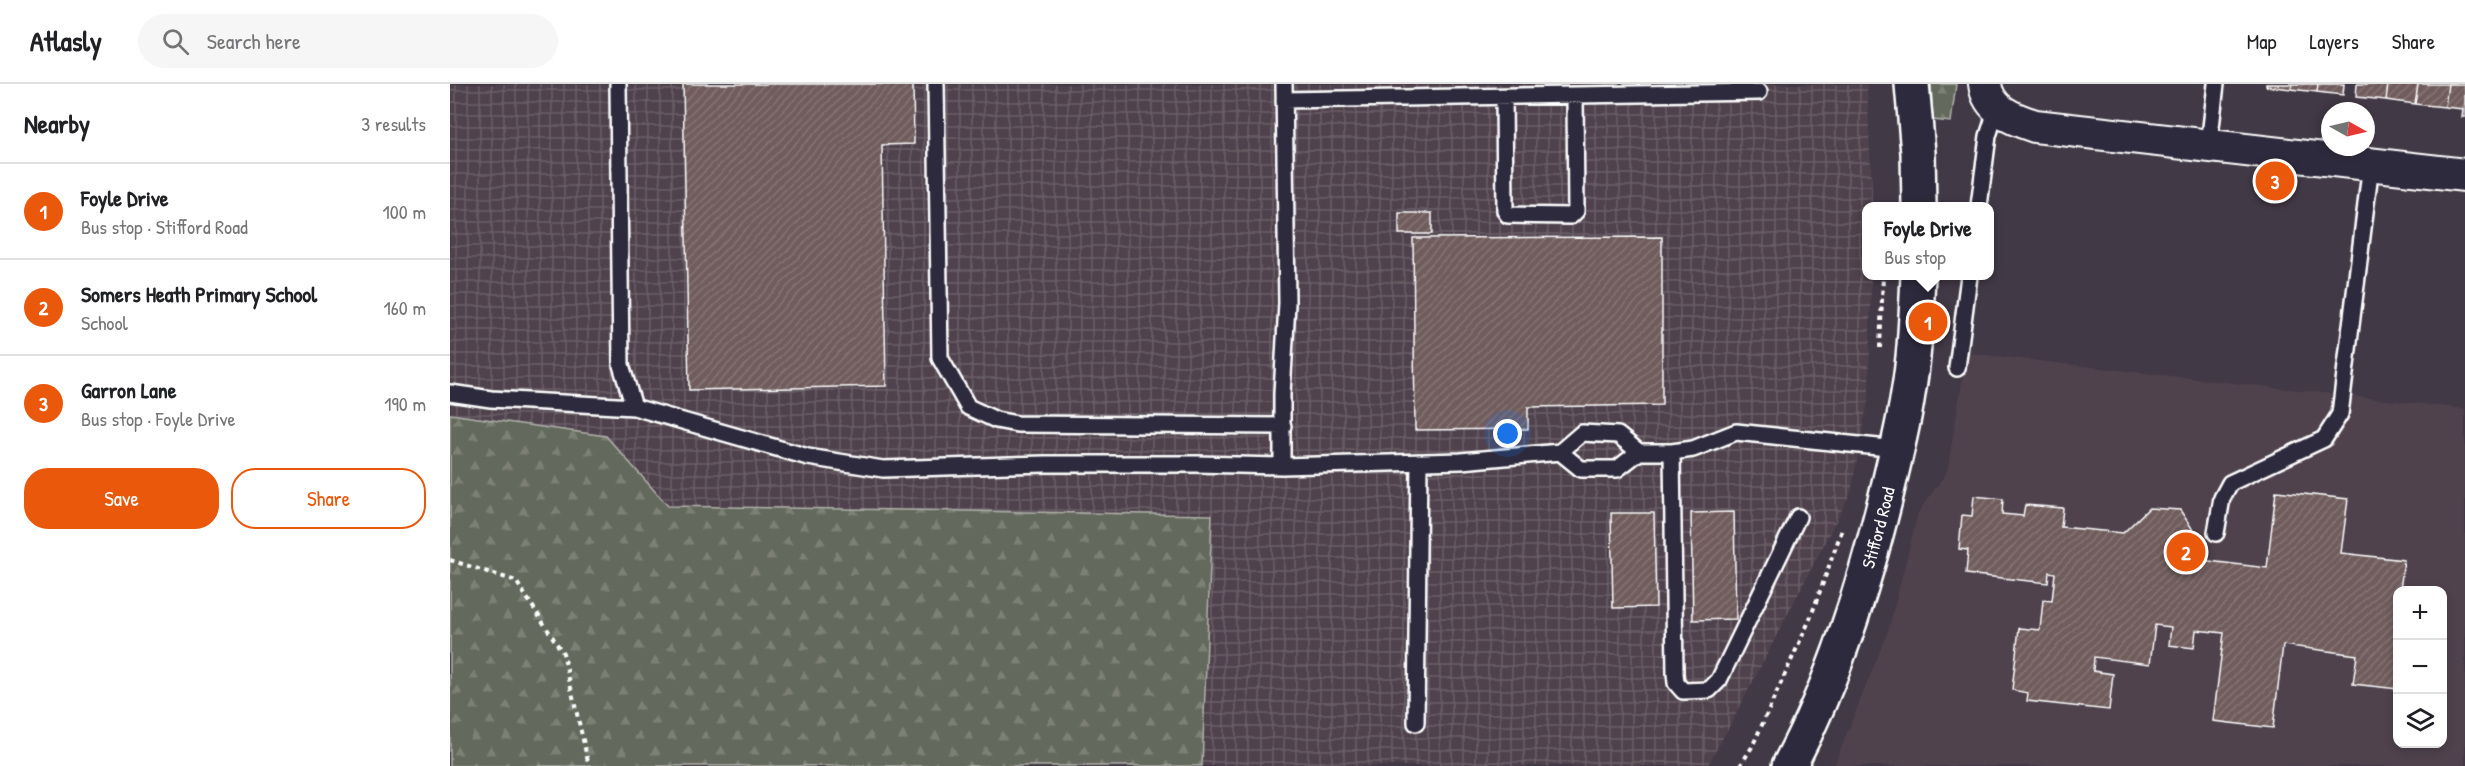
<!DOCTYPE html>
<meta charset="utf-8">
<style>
:root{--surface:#fff;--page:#f6f6f6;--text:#202124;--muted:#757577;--line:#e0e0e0;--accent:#ea580c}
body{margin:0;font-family:"Patrick Hand",sans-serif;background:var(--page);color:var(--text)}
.controls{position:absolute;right:18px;bottom:18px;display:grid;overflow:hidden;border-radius:12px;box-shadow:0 3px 9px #0003}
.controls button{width:54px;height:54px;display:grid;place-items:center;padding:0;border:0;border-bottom:2px solid var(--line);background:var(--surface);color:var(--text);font:30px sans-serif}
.compass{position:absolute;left:1871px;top:18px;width:54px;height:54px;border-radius:50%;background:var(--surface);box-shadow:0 3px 9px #0003;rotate:98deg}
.you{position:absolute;left:1058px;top:350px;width:21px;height:21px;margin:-15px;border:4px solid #fff;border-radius:50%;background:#1a73e8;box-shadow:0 0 0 9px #1a73e833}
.badge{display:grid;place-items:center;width:39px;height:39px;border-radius:50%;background:var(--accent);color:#fff;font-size:20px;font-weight:700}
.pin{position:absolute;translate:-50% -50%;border:3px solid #fff;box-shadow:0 2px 6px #0006}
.popup{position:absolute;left:1412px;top:118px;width:132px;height:78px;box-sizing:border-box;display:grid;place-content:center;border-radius:12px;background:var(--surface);filter:drop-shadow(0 2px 4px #0005);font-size:20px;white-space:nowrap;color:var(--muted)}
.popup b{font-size:22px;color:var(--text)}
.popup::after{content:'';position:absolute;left:50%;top:100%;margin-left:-12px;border:12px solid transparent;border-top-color:var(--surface)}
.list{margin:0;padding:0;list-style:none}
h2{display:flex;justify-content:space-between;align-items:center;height:78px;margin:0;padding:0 24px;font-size:26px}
h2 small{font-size:20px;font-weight:400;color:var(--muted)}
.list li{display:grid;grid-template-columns:39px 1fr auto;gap:18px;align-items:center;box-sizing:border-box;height:96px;padding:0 24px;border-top:2px solid var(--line)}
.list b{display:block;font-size:22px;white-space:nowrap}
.list p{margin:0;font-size:20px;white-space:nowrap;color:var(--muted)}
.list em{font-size:20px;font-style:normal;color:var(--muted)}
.actions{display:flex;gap:12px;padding:18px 24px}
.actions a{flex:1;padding:14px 0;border:2px solid var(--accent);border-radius:24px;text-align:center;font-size:21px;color:var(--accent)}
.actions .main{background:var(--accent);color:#fff}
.icon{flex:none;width:33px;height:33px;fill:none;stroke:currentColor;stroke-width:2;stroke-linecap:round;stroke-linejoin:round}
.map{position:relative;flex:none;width:2015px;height:682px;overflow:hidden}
header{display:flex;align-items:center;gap:36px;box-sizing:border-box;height:84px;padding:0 30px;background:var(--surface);border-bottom:2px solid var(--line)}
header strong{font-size:28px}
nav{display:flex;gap:33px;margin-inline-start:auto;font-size:21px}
.search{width:420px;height:54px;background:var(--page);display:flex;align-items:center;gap:15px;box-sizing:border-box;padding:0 21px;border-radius:33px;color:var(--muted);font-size:22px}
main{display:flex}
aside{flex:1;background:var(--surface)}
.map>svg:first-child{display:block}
.built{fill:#50434d;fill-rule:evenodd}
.industrial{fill:url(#industrial-grid)}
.forest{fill:url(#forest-firs);stroke:#b2b4ad;stroke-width:1.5}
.building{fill:url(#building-hatch);stroke:#fff;stroke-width:1.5}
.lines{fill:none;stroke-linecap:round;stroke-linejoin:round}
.service-casing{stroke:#fff;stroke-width:20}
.minor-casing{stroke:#fff;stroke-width:36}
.secondary-casing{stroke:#fff;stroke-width:38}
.path{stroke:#fff;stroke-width:4;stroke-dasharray:4.5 4.5;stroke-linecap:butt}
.service{stroke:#2f2a3d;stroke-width:15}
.minor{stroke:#2f2a3d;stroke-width:32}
.secondary{stroke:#2f2a3d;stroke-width:33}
.labels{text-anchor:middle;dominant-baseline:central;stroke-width:4.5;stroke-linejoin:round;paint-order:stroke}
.street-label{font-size:18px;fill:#fff;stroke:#2f2a3d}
</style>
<header>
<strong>Atlasly</strong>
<div class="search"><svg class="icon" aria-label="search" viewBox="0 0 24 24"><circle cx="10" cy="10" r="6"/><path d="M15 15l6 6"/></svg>Search here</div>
<nav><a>Map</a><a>Layers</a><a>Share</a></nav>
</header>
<main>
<aside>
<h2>Nearby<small>3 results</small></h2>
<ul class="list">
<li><span class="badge">1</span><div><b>Foyle Drive</b><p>Bus stop · Stifford Road</p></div><em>100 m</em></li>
<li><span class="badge">2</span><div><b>Somers Heath Primary School</b><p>School</p></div><em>160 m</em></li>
<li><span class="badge">3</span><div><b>Garron Lane</b><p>Bus stop · Foyle Drive</p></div><em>190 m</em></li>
</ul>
<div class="actions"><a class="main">Save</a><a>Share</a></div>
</aside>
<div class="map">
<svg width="2015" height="682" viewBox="0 0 2015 682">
<defs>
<pattern id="industrial-grid" width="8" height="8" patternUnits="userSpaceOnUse" patternTransform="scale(1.5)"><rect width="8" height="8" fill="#50434d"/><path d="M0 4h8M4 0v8" fill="none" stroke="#6a5f68"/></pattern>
<pattern id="forest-firs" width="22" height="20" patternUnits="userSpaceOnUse" patternTransform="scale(1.5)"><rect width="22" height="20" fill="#64695b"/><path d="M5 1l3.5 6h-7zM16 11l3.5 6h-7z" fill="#7b8074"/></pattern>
<pattern id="building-hatch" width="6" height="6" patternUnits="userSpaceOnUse" patternTransform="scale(1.5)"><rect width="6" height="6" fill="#6f5b5c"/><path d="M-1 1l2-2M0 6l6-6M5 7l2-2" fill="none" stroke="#857474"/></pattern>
</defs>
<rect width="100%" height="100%" fill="#423946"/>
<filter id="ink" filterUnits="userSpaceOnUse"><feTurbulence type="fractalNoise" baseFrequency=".0167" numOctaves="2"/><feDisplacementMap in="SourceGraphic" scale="12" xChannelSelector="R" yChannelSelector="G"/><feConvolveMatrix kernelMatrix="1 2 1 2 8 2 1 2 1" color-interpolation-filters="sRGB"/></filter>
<g filter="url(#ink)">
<path class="built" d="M1517 269 2015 325V682H1384L1438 547 1468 429 1497 388ZM1948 506H1992V660H1948Z"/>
<path class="industrial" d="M0 0H1417L1422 108V122H1416V192H1421L1419 311 1401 408 1284 634 1257 682H752L762 431 218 422 156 352 0 330Z"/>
<path class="forest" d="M1481 0H1506L1501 38 1483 36Z
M0 330 156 352 218 422 762 431 752 682H0Z"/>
<path class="building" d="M233 0H463L464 60 432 61 436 302 239 306Z
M1816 0H1842L1841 5 1816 2Z
M1842 0H1868L1867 8 1841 5Z
M1868 0H1894L1893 11 1867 8Z
M1907 0H1938L1936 16 1906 13Z
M1938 0H1968L1965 20 1936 16Z
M1968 0H1998L1995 23 1965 20Z
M1998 0H2015V33H2012L2013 25 1995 23Z
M949 129H982V150H949Z
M1212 153V321L1078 323V345L965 346 963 154Z
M1826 407 1898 415 1891 469 1954 476 1950 506H1948L1945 550H1948V605L1903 600 1907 571 1833 561 1823 644 1763 637 1774 549 1746 546 1744 564 1719 561 1721 543 1705 541 1700 580 1644 573 1643 587 1663 590 1659 626 1577 617 1578 609 1562 606 1569 544 1590 546 1593 516 1602 517 1605 489 1599 488 1598 499 1516 490 1518 466 1509 465 1512 431 1522 432 1524 412 1553 415 1552 430 1573 432 1575 421 1613 424 1611 443 1673 449 1699 424 1730 426 1745 449 1742 475 1817 484Z
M1284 428 1286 535 1243 536 1241 429Z
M1161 429H1204L1206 523 1163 524Z"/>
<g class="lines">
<defs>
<path id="service" d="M168 0 171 281 184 323
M486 0 490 274 518 323 546 336 567 340 833 342
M1054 13 1055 127 1058 131 1121 132 1126 127 1125 12
M834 16 1309 8
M1759 61 1766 0
M1529 122 1538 52 1547 24
M1507 284 1519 192
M0 309 41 315 184 323 358 373 433 385 595 380H746L832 382 1011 377 1110 368
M1189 368 1168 351 1132 349 1110 368 1131 385H1167L1189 368H1222L1243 365 1286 348 1447 365
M1222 368 1225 589 1226 599 1233 607 1259 606 1269 596 1348 433
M832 382V310L837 219 834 0
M1766 449 1772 414 1780 399 1874 355 1890 330 1921 80
M966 639 969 378"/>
<path id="minor" d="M1535 0C1538 26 1563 35 1585 42L2015 91"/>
<g id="secondary">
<path d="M1462 0 1468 69 1469 122"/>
<path id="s1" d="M1339 682C1384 597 1413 505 1436 412 1444 378 1453 344 1458 310 1465 271 1466 231 1468 192"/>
</g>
</defs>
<use href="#service" class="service-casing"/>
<use href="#minor" class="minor-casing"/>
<use href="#secondary" class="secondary-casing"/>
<path class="path" d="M1430 264 1433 192
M0 476 66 497 113 569 139 682
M1290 682 1302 663 1360 535 1393 443"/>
<use href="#service" class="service"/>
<use href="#minor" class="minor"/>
<use href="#secondary" class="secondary"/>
</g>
</g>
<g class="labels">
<g class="street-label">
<text stroke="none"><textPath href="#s1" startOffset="255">Stifford Road</textPath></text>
</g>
</g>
</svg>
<div class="controls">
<button>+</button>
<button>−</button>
<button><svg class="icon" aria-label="layers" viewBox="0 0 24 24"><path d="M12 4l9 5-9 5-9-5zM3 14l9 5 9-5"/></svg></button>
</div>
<svg class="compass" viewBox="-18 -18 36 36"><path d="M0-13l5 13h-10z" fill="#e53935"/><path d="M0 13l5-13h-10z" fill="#757577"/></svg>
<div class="you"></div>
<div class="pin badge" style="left:1478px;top:238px">1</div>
<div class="popup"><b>Foyle Drive</b>Bus stop</div>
<div class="pin badge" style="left:1736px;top:468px">2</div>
<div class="pin badge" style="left:1825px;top:97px">3</div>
</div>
</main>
